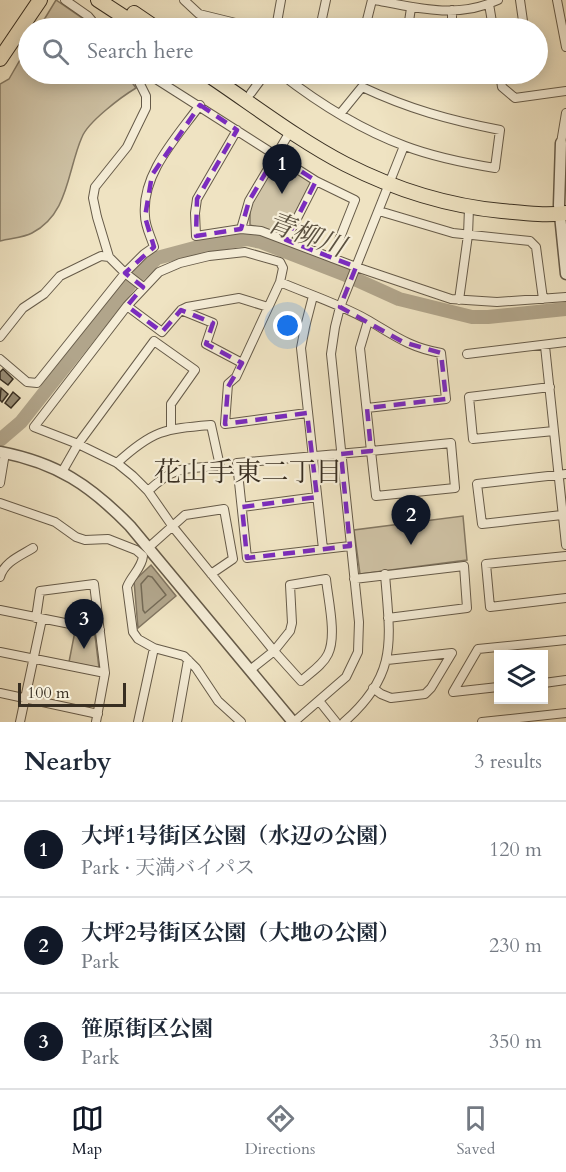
<!DOCTYPE html>
<meta charset="utf-8">
<style>
:root{--surface:#fff;--page:#f6f6f7;--text:#1f2937;--muted:#747a83;--line:#e0e1e3;--accent:#111827}
body{margin:0;font-family:Cardo,"Noto Serif JP",serif;background:var(--page);color:var(--text)}
.controls{position:absolute;right:18px;bottom:18px;display:grid;overflow:hidden;border-radius:0px;box-shadow:0 3px 15px #0003}
.controls button{width:54px;height:54px;display:grid;place-items:center;padding:0;border:0;border-bottom:2px solid var(--line);background:var(--surface);color:var(--text);font:30px sans-serif}
.scale{position:absolute;left:18px;bottom:15px;width:108px;box-sizing:border-box;padding-left:6px;border:3px solid #382e21;border-top:0;font-size:16px;line-height:21px;white-space:nowrap;color:#382e21;-webkit-text-stroke:4px #f5edd7;paint-order:stroke}
.you{position:absolute;left:288px;top:326px;width:21px;height:21px;margin:-15px;border:4px solid #fff;border-radius:50%;background:#1a73e8;box-shadow:0 0 0 9px #1a73e833}
.badge{display:grid;place-items:center;width:39px;height:39px;border-radius:50%;background:var(--accent);color:#fff;font-size:20px;font-weight:700}
.pin{position:absolute;translate:-50% -50px;filter:drop-shadow(0 2px 3px #0008)}
.pin::after{content:'';position:absolute;top:32px;width:21px;height:18px;background:inherit;clip-path:polygon(0 0,100% 0,50% 100%)}
.list{margin:0;padding:0;list-style:none}
h2{display:flex;justify-content:space-between;align-items:center;height:78px;margin:0;padding:0 24px;font-size:26px}
h2 small{font-size:20px;font-weight:400;color:var(--muted)}
.list li{display:grid;grid-template-columns:39px 1fr auto;gap:18px;align-items:center;box-sizing:border-box;height:96px;padding:0 24px;border-top:2px solid var(--line)}
.list b{display:block;font-size:22px;white-space:nowrap}
.list p{margin:0;font-size:20px;white-space:nowrap;color:var(--muted)}
.list em{font-size:20px;font-style:normal;color:var(--muted)}
.icon{flex:none;width:33px;height:33px;fill:none;stroke:currentColor;stroke-width:2;stroke-linecap:round;stroke-linejoin:round}
.map{position:relative;flex:none;width:566px;height:722px;overflow:hidden}
.search{position:absolute;background:var(--surface);box-shadow:0 3px 15px #0003;left:18px;right:18px;top:18px;height:66px;display:flex;align-items:center;gap:15px;box-sizing:border-box;padding:0 21px;border-radius:33px;color:var(--muted);font-size:22px}
.sheet{height:366px;background:var(--surface)}
nav{display:flex;justify-content:space-around;align-items:center;box-sizing:border-box;height:84px;border-top:2px solid var(--line);background:var(--surface);font-size:16px;color:var(--muted)}
nav a{display:grid;justify-items:center;gap:3px}
nav .on{color:var(--accent)}
.map>svg:first-child{display:block}
.green{fill:#d0c4a7;stroke:#847964;stroke-width:1.5}
.water{fill:#b1a58b;stroke:#817561;stroke-width:1.5}
.lines{fill:none;stroke-linecap:round;stroke-linejoin:round}
.shore{stroke:#746a56;stroke-width:1.5}
.river{stroke:#b1a58b;stroke-width:14}
.building{fill:#978c75;stroke:#382e21;stroke-width:1.5}
.minor-casing{stroke:#665b49;stroke-width:10}
.tertiary-casing{stroke:#665b49;stroke-width:13}
.trunk-casing{stroke:#382e21;stroke-width:16}
.minor{stroke:#f5edd7;stroke-width:8}
.tertiary{stroke:#f5edd7;stroke-width:10}
.trunk{stroke:#efe3c2;stroke-width:14}
.marked{fill:none;stroke:#7b2cbf;stroke-width:4.5;stroke-dasharray:12 8;stroke-linejoin:round}
.labels{text-anchor:middle;dominant-baseline:central;stroke-width:4.5;stroke-linejoin:round;paint-order:stroke}
.water-label{font-size:27px;font-style:italic;fill:#5c5241;stroke:#f5edd7}
.neighbourhood-label{font-size:27px;fill:#382e21;stroke:#f5edd7}
</style>
<div class="map">
<svg width="566" height="722" viewBox="0 0 566 722">
<rect width="100%" height="100%" fill="#efe3c2"/>
<filter id="stains"><feTurbulence type="fractalNoise" baseFrequency=".00333" numOctaves="4"/><feColorMatrix values="0 0 0 0 .2 0 0 0 0 .09 0 0 0 0 .02 0 0 0 .5 -.17"/></filter>
<radialGradient id="worn" r=".72"><stop offset=".6" stop-color="#630" stop-opacity="0"/><stop offset="1" stop-color="#630" stop-opacity=".3"/></radialGradient>
<path class="green" d="M56 0 82 18 75 28H39Z
M28 46V74H126L136 88C121 97 88 122 82 137 67 171 69 214 32 233 23 238 10 238 0 241V84L9 79Z
M278 159 312 183 285 235 250 225V205Z
M463 516 467 560 360 574 354 530Z
M75 631 92 633 95 636 99 668 69 662Z"/>
<path class="water" d="M151 565 176 596 138 628 134 581Z"/>
<g class="lines">
<path class="shore" d="M148 576 152 577 166 595 145 613 143 610 141 584Z"/>
<path class="river" d="M0 440 21 422 131 283 157 258 202 246 247 239 261 242 346 275 399 299 472 317H488L566 309"/>
</g>
<path class="building" d="M3 369 13 379 8 385 0 379V372Z
M1 388 8 394 2 402 0 400Z
M13 392 20 398 11 408 5 403Z"/>
<g class="lines">
<defs>
<path id="minor" d="M65 0 88 16 98 28
M184 0 199 14 248 26
M375 0C416 8 458 19 498 0
M520 0 524 28
M557 0 566 47
M489 4 493 28
M113 28 123 16
M276 28 281 0
M320 28 326 0
M365 28 372 0
M408 28 411 8
M452 28V10
M135 74 146 96V108L127 147 95 187 93 198 97 217 109 257 125 273 143 287
M148 74 316 181 355 200 332 258
M281 74C317 102 362 130 405 146 434 157 464 163 495 168L500 130C449 120 409 109 362 87L340 114
M500 74 502 87 515 98 566 91
M251 93 265 74
M237 130 197 199 195 213 196 236 241 229 261 231 356 267 451 299 497 302 566 297
M561 143 566 113
M379 211 453 233 530 241 536 247 543 299
M241 229 249 201 291 130
M286 240 316 181
M280 282C308 294 339 304 366 319 394 335 408 347 441 353L446 399 367 408
M313 296 305 327 301 348 323 549
M459 300 468 235 469 208
M127 306 162 332 181 310 187 307 239 298 268 307
M181 310 213 323 206 344 242 363
M0 337 23 308 44 294 60 276 101 256 109 257
M545 346 566 545
M467 354 566 342
M0 359 27 382 37 383 125 273 144 254 154 247C151 237 145 226 145 216 141 174 177 137 200 105
M550 387 469 397 473 439 554 431
M451 443 455 488 376 496 371 451Z
M117 463C153 430 164 429 211 425L220 466C184 469 176 465 148 491
M62 472 78 444 154 341 195 370 171 404V428
M0 483 5 453
M0 503 55 522 76 537 85 540 108 539 136 550 143 556C142 568 131 576 127 587L133 632 138 639 154 648 184 656 196 668 218 701 241 722
M242 507 317 497
M562 515 482 524 477 484 566 474
M350 546 247 558 237 463 371 451 360 348 368 321
M148 548 185 515 224 509 233 559 211 574
M566 556 486 564 490 607 566 598
M0 577C4 562 20 556 33 548
M326 579C328 599 337 636 328 654 323 665 310 673 301 681L274 651 290 631 292 623 290 585Z
M354 579 464 566 467 608 388 618
M0 610 100 630
M36 618 40 591 94 584 105 673 96 722
M0 652 105 673
M250 670 274 651 173 527 148 491 133 476 117 463 78 444 34 427 127 306 159 272 180 263 209 256 245 252 280 262 283 268 280 282 236 377 228 384 225 424 307 413
M544 683 566 680
M498 687 453 692 478 649 566 640
M373 688 381 694 391 698 425 694 431 688 452 653 387 660
M0 693 98 714
M320 702 336 722
M20 722 42 619
M138 722 154 648
M177 722 188 660
M294 722 346 677 358 652 359 622 331 354 335 327 340 307 404 146
M344 722C399 674 390 640 385 574
M482 722 566 713"/>
<path id="tertiary" d="M561 143 559 205 566 274
M0 452C57 463 90 485 130 526L293 722"/>
<path id="trunk" d="M98 0 141 28
M134 13 156 28
M0 59 40 0
M207 74C252 104 297 139 345 164 394 189 448 206 502 211 523 213 545 216 566 213"/>
</defs>
<use href="#minor" class="minor-casing"/>
<use href="#tertiary" class="tertiary-casing"/>
<use href="#trunk" class="trunk-casing"/>
<use href="#minor" class="minor"/>
<use href="#tertiary" class="tertiary"/>
<use href="#trunk" class="trunk"/>
</g>
<path class="marked" d="M200 105 237 130 197 199 196 236 241 229 249 201 276 155 316 181 286 240 356 267 340 307 403 342 441 353 446 399 367 408 371 451 341 454 350 546 247 558 242 507 317 497 307 413 225 424 228 387 242 363 206 344 213 323 181 310 162 332 127 306 143 287 125 273 154 247 145 217 152 175Z"/>
<g class="labels">
<g class="water-label">
<text transform="translate(306 235) rotate(20)">青柳川</text>
</g>
<g class="neighbourhood-label">
<text x="248" y="472">花山手東二丁目</text>
</g>
</g>
<rect width="100%" height="100%" filter="url(#stains)"/>
<rect width="100%" height="100%" fill="url(#worn)"/>
</svg>
<div class="controls">
<button><svg class="icon" aria-label="layers" viewBox="0 0 24 24"><path d="M12 4l9 5-9 5-9-5zM3 14l9 5 9-5"/></svg></button>
</div>
<div class="scale">100 m</div>
<div class="you"></div>
<div class="pin badge" style="left:282px;top:194px">1</div>
<div class="pin badge" style="left:411px;top:545px">2</div>
<div class="pin badge" style="left:84px;top:649px">3</div>
<div class="search"><svg class="icon" aria-label="search" viewBox="0 0 24 24"><circle cx="10" cy="10" r="6"/><path d="M15 15l6 6"/></svg>Search here</div>
</div>
<section class="sheet">
<h2>Nearby<small>3 results</small></h2>
<ul class="list">
<li><span class="badge">1</span><div><b>大坪1号街区公園（水辺の公園）</b><p>Park · 天満バイパス</p></div><em>120 m</em></li>
<li><span class="badge">2</span><div><b>大坪2号街区公園（大地の公園）</b><p>Park</p></div><em>230 m</em></li>
<li><span class="badge">3</span><div><b>笹原街区公園</b><p>Park</p></div><em>350 m</em></li>
</ul>
</section>
<nav>
<a class="on"><svg class="icon" aria-label="map" viewBox="0 0 24 24"><path d="M3 6l6-2 6 2 6-2v14l-6 2-6-2-6 2zM9 4v14M15 6v14"/></svg>Map</a>
<a><svg class="icon" aria-label="directions" viewBox="0 0 24 24"><path d="M12 3l9 9-9 9-9-9zM9 14v-3h6M13 9l2 2-2 2"/></svg>Directions</a>
<a><svg class="icon" aria-label="saved" viewBox="0 0 24 24"><path d="M7 4h10v16l-5-4-5 4z"/></svg>Saved</a>
</nav>
